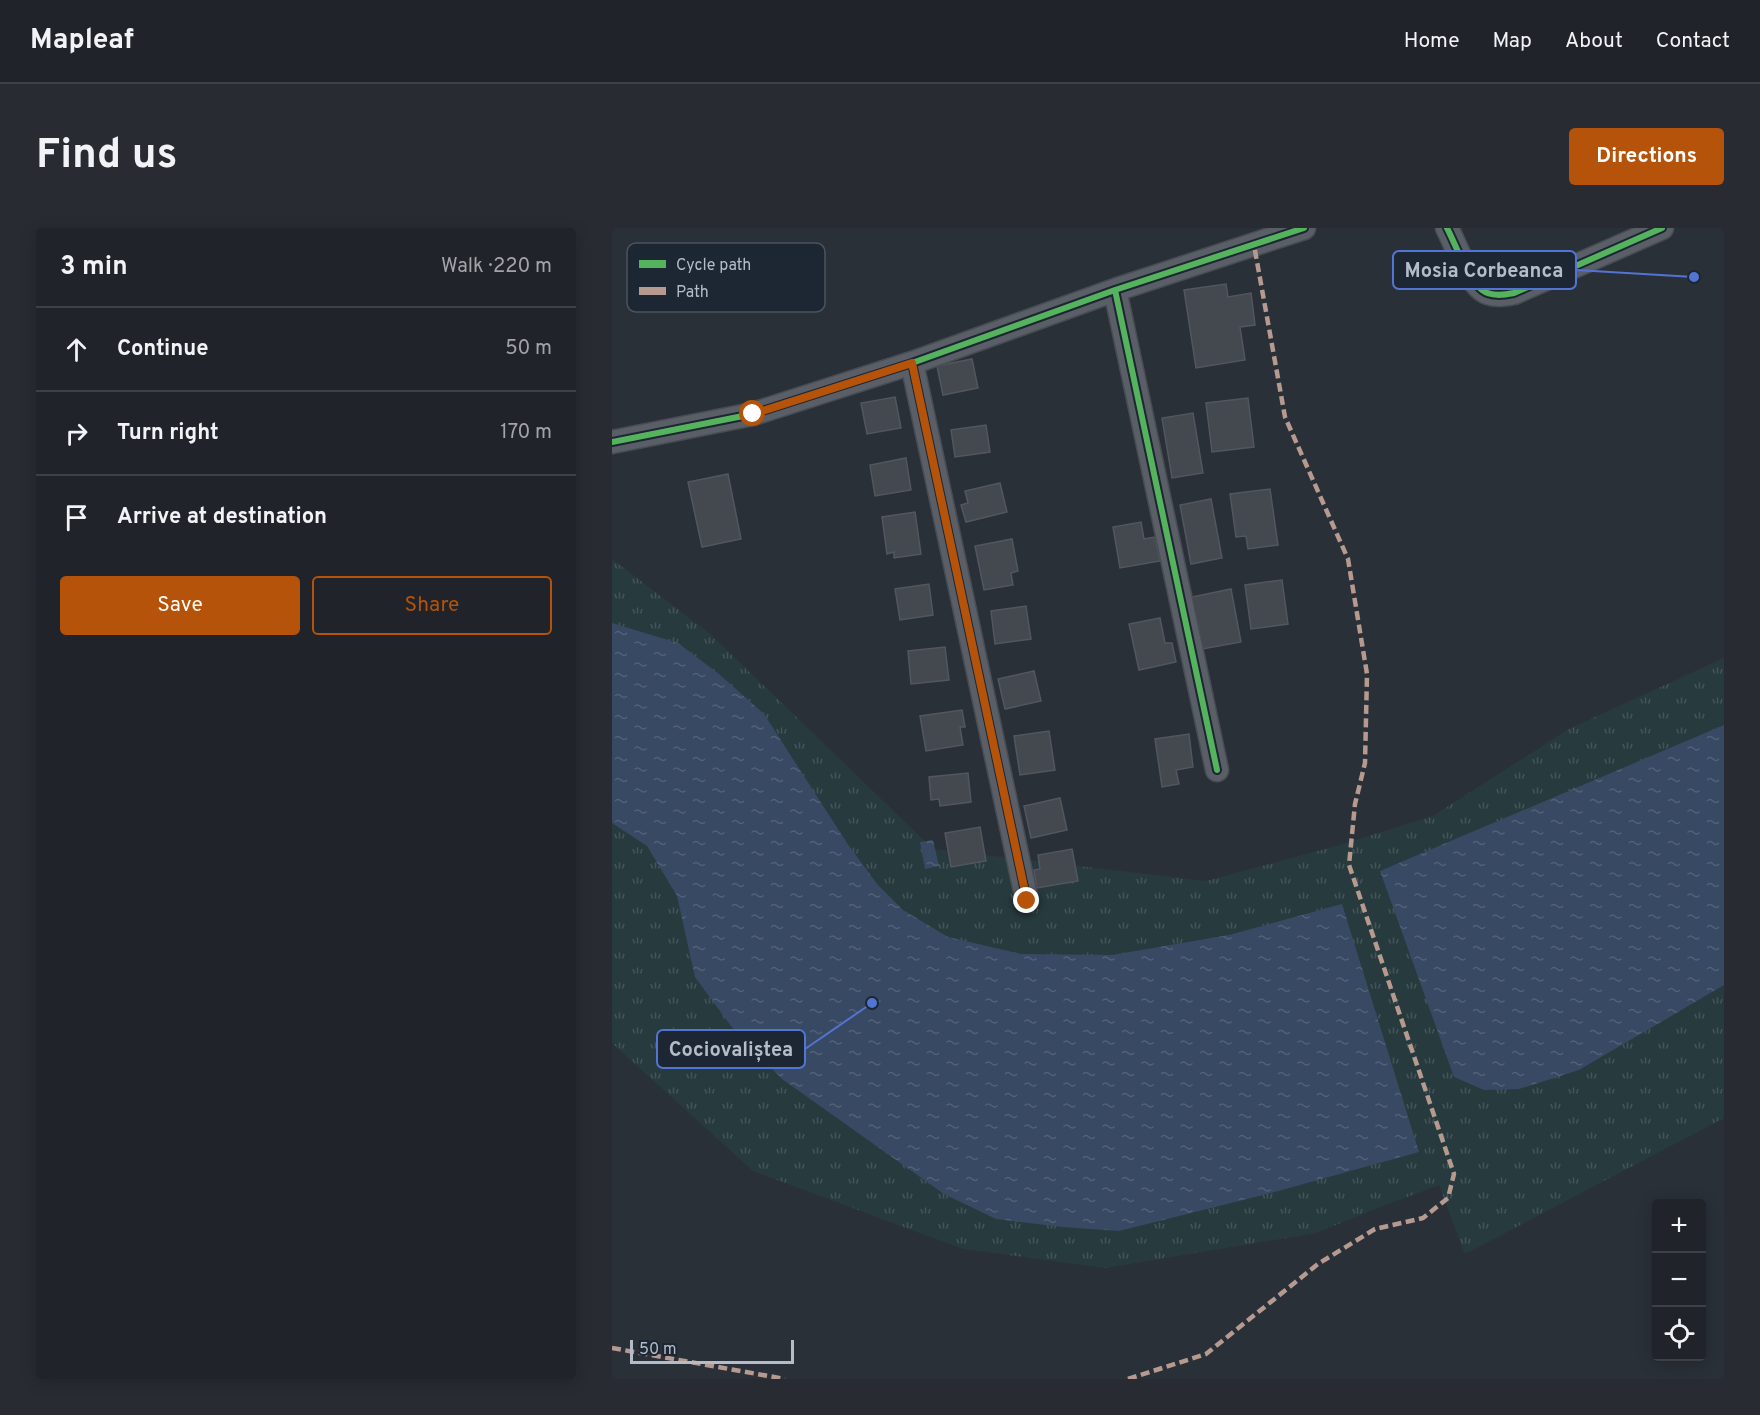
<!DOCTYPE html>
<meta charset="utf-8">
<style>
:root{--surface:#20242a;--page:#282c32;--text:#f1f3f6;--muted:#a2a4a8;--line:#3d4147;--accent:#b45309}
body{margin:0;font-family:Overpass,sans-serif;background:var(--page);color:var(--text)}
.controls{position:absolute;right:18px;bottom:18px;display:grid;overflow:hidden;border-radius:6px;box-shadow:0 3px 15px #0003}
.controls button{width:54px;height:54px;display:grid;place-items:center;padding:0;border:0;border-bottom:2px solid var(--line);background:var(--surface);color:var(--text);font:30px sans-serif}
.scale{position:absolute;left:18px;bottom:15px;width:164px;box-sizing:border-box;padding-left:6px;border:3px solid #b4bcc9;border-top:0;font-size:16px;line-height:21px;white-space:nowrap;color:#b4bcc9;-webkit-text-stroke:4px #1d2633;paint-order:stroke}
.stop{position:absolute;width:18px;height:18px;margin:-14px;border:4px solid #b45309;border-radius:50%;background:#fff}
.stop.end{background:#b45309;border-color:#fff;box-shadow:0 2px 6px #0008}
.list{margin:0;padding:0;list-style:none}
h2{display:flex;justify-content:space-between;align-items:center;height:78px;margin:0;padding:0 24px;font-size:26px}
h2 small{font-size:20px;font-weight:400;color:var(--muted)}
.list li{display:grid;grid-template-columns:39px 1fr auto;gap:18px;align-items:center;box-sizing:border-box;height:84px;padding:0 24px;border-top:2px solid var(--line)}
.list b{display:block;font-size:22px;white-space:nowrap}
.list em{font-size:20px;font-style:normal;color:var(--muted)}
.actions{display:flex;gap:12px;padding:18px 24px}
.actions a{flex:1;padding:14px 0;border:2px solid var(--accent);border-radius:6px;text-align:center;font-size:21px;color:var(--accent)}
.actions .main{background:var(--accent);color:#fff}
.icon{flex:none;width:33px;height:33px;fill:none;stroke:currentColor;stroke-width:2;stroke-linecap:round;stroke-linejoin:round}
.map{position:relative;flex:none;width:1112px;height:1151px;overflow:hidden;border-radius:6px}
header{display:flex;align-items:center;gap:36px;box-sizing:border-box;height:84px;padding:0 30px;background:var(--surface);border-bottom:2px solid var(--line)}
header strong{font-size:28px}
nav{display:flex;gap:33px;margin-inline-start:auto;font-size:21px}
.intro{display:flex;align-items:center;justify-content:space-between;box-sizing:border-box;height:144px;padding:0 36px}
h1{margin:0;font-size:42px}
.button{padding:15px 27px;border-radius:6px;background:var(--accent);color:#fff;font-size:21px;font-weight:700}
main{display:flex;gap:36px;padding:0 36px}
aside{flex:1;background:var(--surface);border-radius:6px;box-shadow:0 3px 15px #0003}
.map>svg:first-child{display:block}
.grass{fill:url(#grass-tufts)}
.water{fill:url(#water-ripples)}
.building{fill:#444950;stroke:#52575f;stroke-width:1.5}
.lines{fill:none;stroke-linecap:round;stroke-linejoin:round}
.street-casing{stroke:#484c53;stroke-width:25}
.street{stroke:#5a5e66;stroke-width:22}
.quiet{stroke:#b69a8f;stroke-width:4.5;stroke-dasharray:9 4.5;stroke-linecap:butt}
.cycleway-casing{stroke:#1d2633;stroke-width:10}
.cycleway{stroke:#56b35d;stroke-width:6}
.route{stroke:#b45309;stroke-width:8}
.key{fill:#1d2633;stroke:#4a5360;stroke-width:1.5}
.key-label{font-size:16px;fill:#b4bcc9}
.leader{fill:none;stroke:#5274d3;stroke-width:2}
.callout-dot{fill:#5274d3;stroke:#1d2633;stroke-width:2}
.callout{fill:#1d2633;stroke:#5274d3;stroke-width:2}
.callout-label{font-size:20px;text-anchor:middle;font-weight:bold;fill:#b4bcc9}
</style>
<header>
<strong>Mapleaf</strong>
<nav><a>Home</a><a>Map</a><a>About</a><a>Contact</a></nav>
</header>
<div class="intro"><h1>Find us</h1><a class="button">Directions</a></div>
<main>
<aside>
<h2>3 min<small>Walk · 220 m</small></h2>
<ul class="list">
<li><svg class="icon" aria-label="ahead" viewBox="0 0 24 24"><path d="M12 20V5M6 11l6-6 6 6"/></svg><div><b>Continue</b></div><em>50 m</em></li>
<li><svg class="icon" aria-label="right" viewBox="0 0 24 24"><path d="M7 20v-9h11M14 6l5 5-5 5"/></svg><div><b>Turn right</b></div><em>170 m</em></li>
<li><svg class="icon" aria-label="arrive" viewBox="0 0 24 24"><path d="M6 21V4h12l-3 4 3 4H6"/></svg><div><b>Arrive at destination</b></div></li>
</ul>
<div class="actions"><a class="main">Save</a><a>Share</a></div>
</aside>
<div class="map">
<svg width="1112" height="1151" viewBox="0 0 1112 1151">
<defs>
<pattern id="grass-tufts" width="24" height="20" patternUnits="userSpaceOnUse" patternTransform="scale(1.5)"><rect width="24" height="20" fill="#273a3e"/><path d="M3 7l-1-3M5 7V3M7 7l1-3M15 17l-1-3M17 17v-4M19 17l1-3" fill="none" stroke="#445559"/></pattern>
<pattern id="water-ripples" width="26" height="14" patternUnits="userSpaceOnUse" patternTransform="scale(1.5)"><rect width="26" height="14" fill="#384963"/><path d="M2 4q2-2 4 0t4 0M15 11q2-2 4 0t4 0" fill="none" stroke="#526178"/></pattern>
</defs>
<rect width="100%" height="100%" fill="#2a3038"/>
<path class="grass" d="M0 331 97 405 321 621 594 653 721 619 821 588 957 501 1112 430V890L853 1026 827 957 761 982 704 1005 493 1040 351 1021 141 943 0 815Z"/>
<path class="water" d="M0 395 66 415 107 446 152 486 235 615 265 656 291 682 336 709 409 726 500 727 617 707 730 676 807 924 655 966 507 1003 450 999 384 991 332 966 170 851 119 798 83 749 65 668 35 618 0 595Z
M1112 497V757L967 842 907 861 872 862 842 849 768 643Z
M321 612 327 638 313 641 308 614Z"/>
<path class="building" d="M614 56 616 69 639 65 643 97 628 99 633 132 584 140 572 62Z
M360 131 366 160 331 167 325 138Z
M283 169 289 200 255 206 249 175Z
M636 170 642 219 600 224 594 175Z
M581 185 591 245 560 250 550 190Z
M374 197 378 224 343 229 339 202Z
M294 230 299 262 263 268 258 237Z
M116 246 129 311 90 319 76 254Z
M388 255 395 284 354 294 349 277 356 275 353 263Z
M658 261 666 317 636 321 634 308 624 309 618 266Z
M599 271 610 330 579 336 568 277Z
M303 284 309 326 282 330V324L275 326 270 289Z
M529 294 532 311 543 309 548 333 508 340 501 299Z
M400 311 406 343 399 345 401 357 372 362 363 318Z
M670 352 676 396 639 401 633 357Z
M317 356 321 387 288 392 283 361Z
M619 361 629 414 585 422 575 370Z
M414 378 419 411 383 416 379 383Z
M548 390 553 415H560L564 434 527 442 517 396Z
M333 419 337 452 299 456 296 423Z
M422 443 429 473 393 481 386 451Z
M350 482 353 499H348L351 517 314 523 308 488Z
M437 503 443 542 408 547 402 508Z
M577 506 581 539 564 542 567 556 550 559 543 511Z
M356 545 359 574 328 578 327 571 319 572 317 549Z
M448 570 455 602 419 610 412 578Z
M368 599 374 633 339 639 333 605Z
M460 621 466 653 425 660 422 642 428 641 426 627Z"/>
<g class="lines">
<defs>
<path id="street" d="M835 0C844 17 855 50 870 62 879 69 892 67 902 65L1050 0
M503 62 605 542
M300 135 415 673
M0 214 141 186 300 135 503 62 692 0"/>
</defs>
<use href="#street" class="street-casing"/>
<use href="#street" class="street"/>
<path class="quiet" d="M0 1120 173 1151
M516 1151 594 1126 706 1036 763 1001 811 990 836 970 842 946 737 637 743 576 753 535 755 446 736 331 673 189 642 17"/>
<defs>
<path id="cycleway" d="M835 0C844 17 855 50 870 62 879 69 892 67 902 65L1050 0
M503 62 605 542
M300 135 415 673
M0 214 141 186 300 135 503 62 692 0"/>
</defs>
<use href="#cycleway" class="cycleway-casing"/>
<use href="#cycleway" class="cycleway"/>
</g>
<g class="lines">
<path class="route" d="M141 186 300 135 415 673"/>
</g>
<rect x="15" y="15" width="198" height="69" rx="9" class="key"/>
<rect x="27" y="32" width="27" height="8" fill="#56b35d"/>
<rect x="27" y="59" width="27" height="8" fill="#b69a8f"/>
<g class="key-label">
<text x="64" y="42">Cycle path</text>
<text x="64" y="69">Path</text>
</g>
<path class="leader" d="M1082 49L964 42M260 775L193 821"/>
<g class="callout-dot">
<circle cx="1082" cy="49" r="6"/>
<circle cx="260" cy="775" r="6"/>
</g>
<g class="callout">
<rect x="781" y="23" width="183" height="38" rx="6"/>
<rect x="45" y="802" width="148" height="38" rx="6"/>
</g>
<g class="callout-label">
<text x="872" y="49">Mosia Corbeanca</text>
<text x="119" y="828">Cociovaliștea</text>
</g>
</svg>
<div class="controls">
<button>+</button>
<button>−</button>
<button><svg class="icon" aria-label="locate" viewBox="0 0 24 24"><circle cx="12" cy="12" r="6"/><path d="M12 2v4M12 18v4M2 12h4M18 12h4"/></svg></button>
</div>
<div class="scale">50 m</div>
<div class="stop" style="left:141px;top:186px"></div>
<div class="stop end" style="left:415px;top:673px"></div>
</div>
</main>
